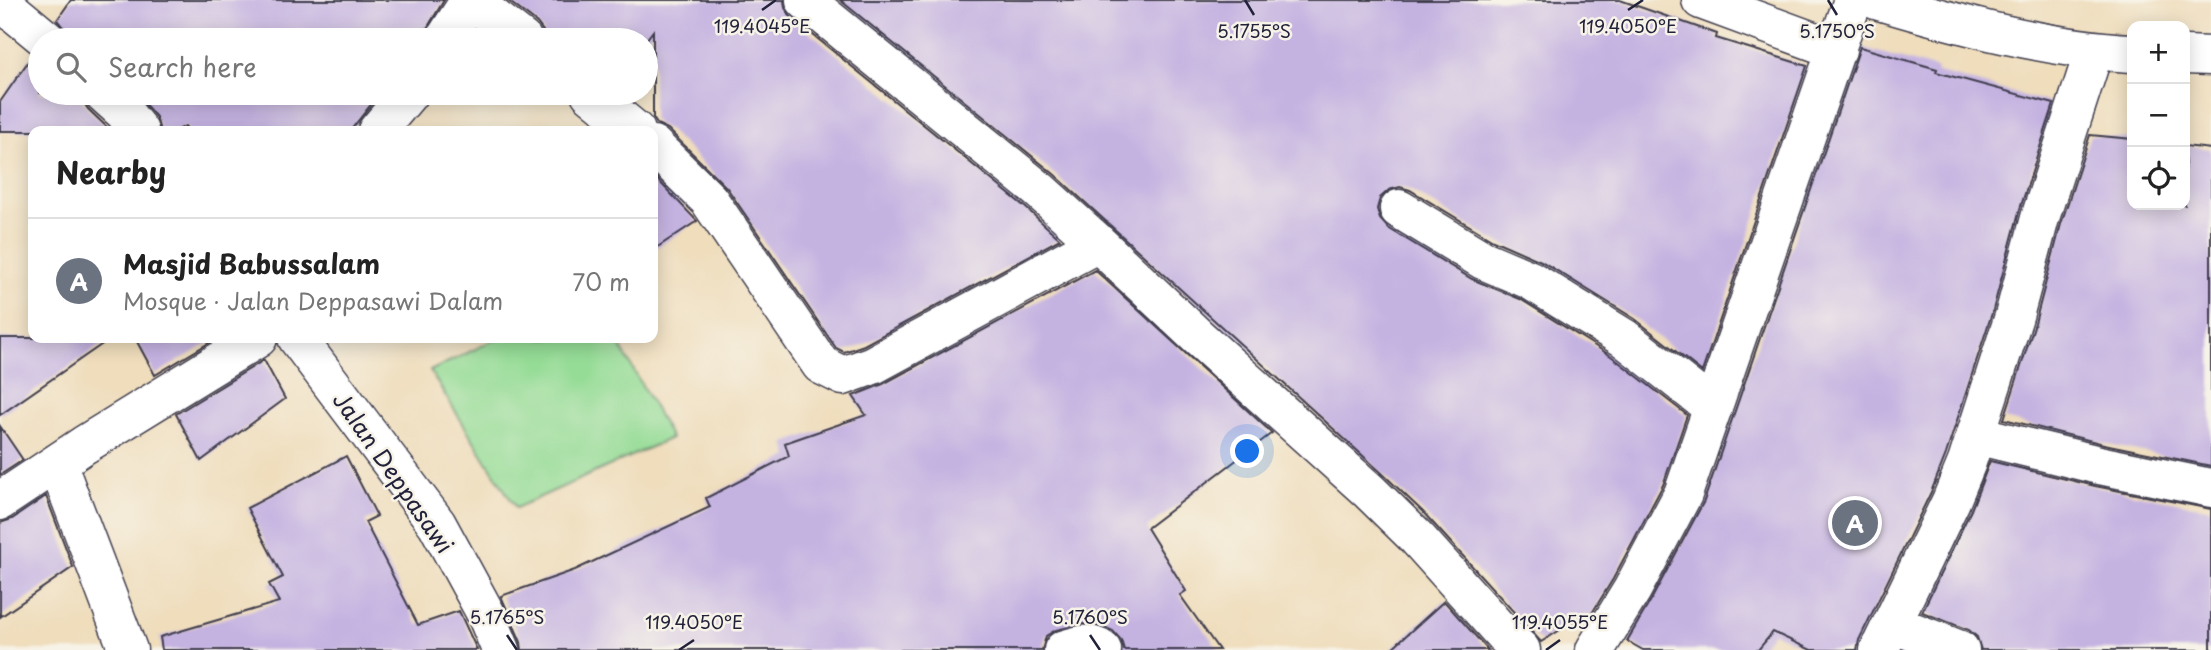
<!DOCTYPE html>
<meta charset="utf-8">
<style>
:root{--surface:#fff;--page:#f6f6f6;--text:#222;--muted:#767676;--line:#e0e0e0;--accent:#111827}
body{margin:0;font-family:"Playpen Sans",sans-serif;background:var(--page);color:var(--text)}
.controls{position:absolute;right:21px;top:21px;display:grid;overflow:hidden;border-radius:14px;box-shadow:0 4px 18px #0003}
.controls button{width:63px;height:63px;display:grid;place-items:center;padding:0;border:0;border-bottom:2px solid var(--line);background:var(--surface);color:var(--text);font:35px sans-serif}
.you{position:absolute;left:1248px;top:452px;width:24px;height:24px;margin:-18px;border:5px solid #fff;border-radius:50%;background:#1a73e8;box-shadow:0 0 0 10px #1a73e833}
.badge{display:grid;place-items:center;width:46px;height:46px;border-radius:50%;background:var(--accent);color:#fff;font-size:23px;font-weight:700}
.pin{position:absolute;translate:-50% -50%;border:4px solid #fff;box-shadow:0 2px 7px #0006}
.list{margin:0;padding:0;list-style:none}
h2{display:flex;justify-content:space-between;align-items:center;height:91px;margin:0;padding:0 28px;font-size:30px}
h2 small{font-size:23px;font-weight:400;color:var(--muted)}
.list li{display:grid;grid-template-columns:46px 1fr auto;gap:21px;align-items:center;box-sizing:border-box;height:126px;padding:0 28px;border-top:2px solid var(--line)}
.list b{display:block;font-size:26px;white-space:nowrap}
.list p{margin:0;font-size:23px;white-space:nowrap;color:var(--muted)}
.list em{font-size:23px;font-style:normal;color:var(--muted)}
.icon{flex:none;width:38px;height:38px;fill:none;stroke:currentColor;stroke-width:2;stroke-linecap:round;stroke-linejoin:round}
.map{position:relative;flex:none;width:2211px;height:650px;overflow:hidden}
.search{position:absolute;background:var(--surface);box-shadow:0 4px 18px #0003;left:28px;top:28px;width:630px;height:77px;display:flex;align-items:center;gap:18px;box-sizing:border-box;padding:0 24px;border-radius:38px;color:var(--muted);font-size:26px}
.panel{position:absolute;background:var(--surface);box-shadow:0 4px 18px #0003;left:28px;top:126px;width:630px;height:217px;border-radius:14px}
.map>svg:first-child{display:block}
.green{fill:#95dc96;stroke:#5c7f68;stroke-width:2}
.building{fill:#c4b2e1}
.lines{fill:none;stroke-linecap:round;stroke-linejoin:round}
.minor-casing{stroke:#413e4e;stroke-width:41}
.minor{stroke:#fff;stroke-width:38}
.ticks{fill:none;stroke:#22223b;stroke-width:2.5}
.labels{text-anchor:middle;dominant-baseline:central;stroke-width:5;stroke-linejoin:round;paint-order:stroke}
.street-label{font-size:23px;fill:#22223b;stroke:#f7f3e8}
.ticks-label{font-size:18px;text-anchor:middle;fill:#22223b;stroke:#f7f3e8;stroke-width:5;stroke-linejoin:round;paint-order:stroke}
</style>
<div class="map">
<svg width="2211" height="650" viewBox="0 0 2211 650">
<rect width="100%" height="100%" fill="#f7f3e8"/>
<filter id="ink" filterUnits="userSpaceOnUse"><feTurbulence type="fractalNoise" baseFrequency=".0143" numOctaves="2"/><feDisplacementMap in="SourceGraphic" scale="14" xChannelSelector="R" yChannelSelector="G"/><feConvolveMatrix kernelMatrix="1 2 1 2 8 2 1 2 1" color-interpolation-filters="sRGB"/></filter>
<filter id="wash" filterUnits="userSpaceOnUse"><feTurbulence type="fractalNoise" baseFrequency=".00686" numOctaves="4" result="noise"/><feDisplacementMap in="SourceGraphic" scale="28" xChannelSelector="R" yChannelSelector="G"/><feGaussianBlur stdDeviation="1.57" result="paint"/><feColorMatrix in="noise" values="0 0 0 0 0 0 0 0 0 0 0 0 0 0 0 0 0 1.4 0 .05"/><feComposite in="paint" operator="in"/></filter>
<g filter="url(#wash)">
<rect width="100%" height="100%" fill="#efddbc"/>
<path class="green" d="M498 338H616L671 438 516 508 430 371Z"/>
<g id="blocks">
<path class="building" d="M71 0H444L420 40H68L67 32 57 20Z
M507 0H784L785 8 791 17 1025 207 1060 239 864 345 844 352 836 348 727 188 668 129 657 124 653 118V31L646 40H544L543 31 537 23Z
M840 0H1620L1717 34 1716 38 1807 66 1702 372 1635 319 1541 261 1493 240 1410 190 1400 187 1389 190 1380 198 1377 209 1380 219 1388 228 1472 279 1520 299 1611 356 1687 415 1663 485 1613 579 1589 618 1584 615 1541 642 1423 512 1384 475 1054 174Z
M1860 47 1937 69 1936 72 2054 104 2019 212 1993 310 1946 454 1931 492 1859 640 1857 650H1811L1773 632 1758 650H1643L1627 641 1651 600 1704 501Z
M32 56 40 60V93H82V100L88 109 111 131H0V102Z
M135 93H380L350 131H189L185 126 176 131H160L156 117Z
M2090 135 2132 139V205H2185V146L2211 149V466L2104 444 2004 419 2035 323 2061 224Z
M653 175 697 221 653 250Z
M1095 270 1272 433 1147 528 1186 591 1180 595 1219 650H1124L1121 640 1113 631 1100 625 1088 623 1056 630 1046 636 1042 650H522L521 642 501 596 575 570 710 507 706 498 789 456 785 443 866 415 853 396 883 384Z
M0 338H111L0 415Z
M135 338H217L155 375Z
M264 360 285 399 201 461 176 414Z
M0 426 23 460 0 475Z
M346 456 377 516 365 522 418 625 459 611 477 650H162L160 637 279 602 269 584 283 577 247 508Z
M1990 461 2095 486 2211 509V650H1981L1977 637 1969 630 1922 612 1971 510Z
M46 496 73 567 0 617V523L12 519Z
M1444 601 1488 650H1390Z"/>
</g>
</g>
<g filter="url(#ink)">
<use href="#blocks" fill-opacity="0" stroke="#413e4e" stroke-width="2"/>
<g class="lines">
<defs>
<path id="minor" d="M471 0 523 40
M805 0 1039 190 1098 243 1199 338 1369 491 1417 538 1504 635 1521 650
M1701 0 1837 50
M1876 0C1957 24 2048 49 2132 53
M0 1 47 40
M444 40 470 0
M2185 55 2211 56
M103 93 124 112 139 131
M590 93 636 131
M377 131 409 93
M653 145 709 200 821 365 843 376 873 365 1098 243
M1399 209 1483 260 1530 280 1624 338 1713 408
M297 338 437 524 486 614 501 650
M1976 435 2099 465 2211 488
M57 463 128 650
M0 501 84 445 258 338
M1893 624 1960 650
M1063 650C1078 645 1089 641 1102 650
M1595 650 1632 590 1683 494 1853 0
M1879 650 1951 501 1967 462 2014 316 2040 218 2094 51"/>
</defs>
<use href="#minor" class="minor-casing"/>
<use href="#minor" class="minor"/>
</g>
</g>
<path class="ticks" d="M1245 0 1254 15M1828 0 1837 15M762 10 776 0M1628 10 1643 0M507 635 517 650M1090 635 1100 650M679 650 694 640M1546 650 1560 640"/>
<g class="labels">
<g class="street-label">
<text transform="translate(394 472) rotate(55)">Jalan Deppasawi</text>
</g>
</g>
<g class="ticks-label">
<text x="762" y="33">119.4045°E</text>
<text x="1628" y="33">119.4050°E</text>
<text x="1254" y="38">5.1755°S</text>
<text x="1837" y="38">5.1750°S</text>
<text x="507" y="624">5.1765°S</text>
<text x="1090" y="624">5.1760°S</text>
<text x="694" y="629">119.4050°E</text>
<text x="1560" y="629">119.4055°E</text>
</g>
</svg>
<div class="controls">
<button>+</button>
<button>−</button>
<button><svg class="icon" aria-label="locate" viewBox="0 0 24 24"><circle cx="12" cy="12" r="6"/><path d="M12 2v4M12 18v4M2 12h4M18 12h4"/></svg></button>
</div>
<div class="you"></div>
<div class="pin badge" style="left:1855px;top:523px;background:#6b7280">A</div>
<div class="search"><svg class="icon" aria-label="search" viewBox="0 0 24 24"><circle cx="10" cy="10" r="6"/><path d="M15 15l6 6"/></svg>Search here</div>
<section class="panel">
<h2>Nearby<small></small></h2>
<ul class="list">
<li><span class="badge" style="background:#6b7280">A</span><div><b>Masjid Babussalam</b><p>Mosque · Jalan Deppasawi Dalam</p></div><em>70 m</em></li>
</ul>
</section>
</div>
